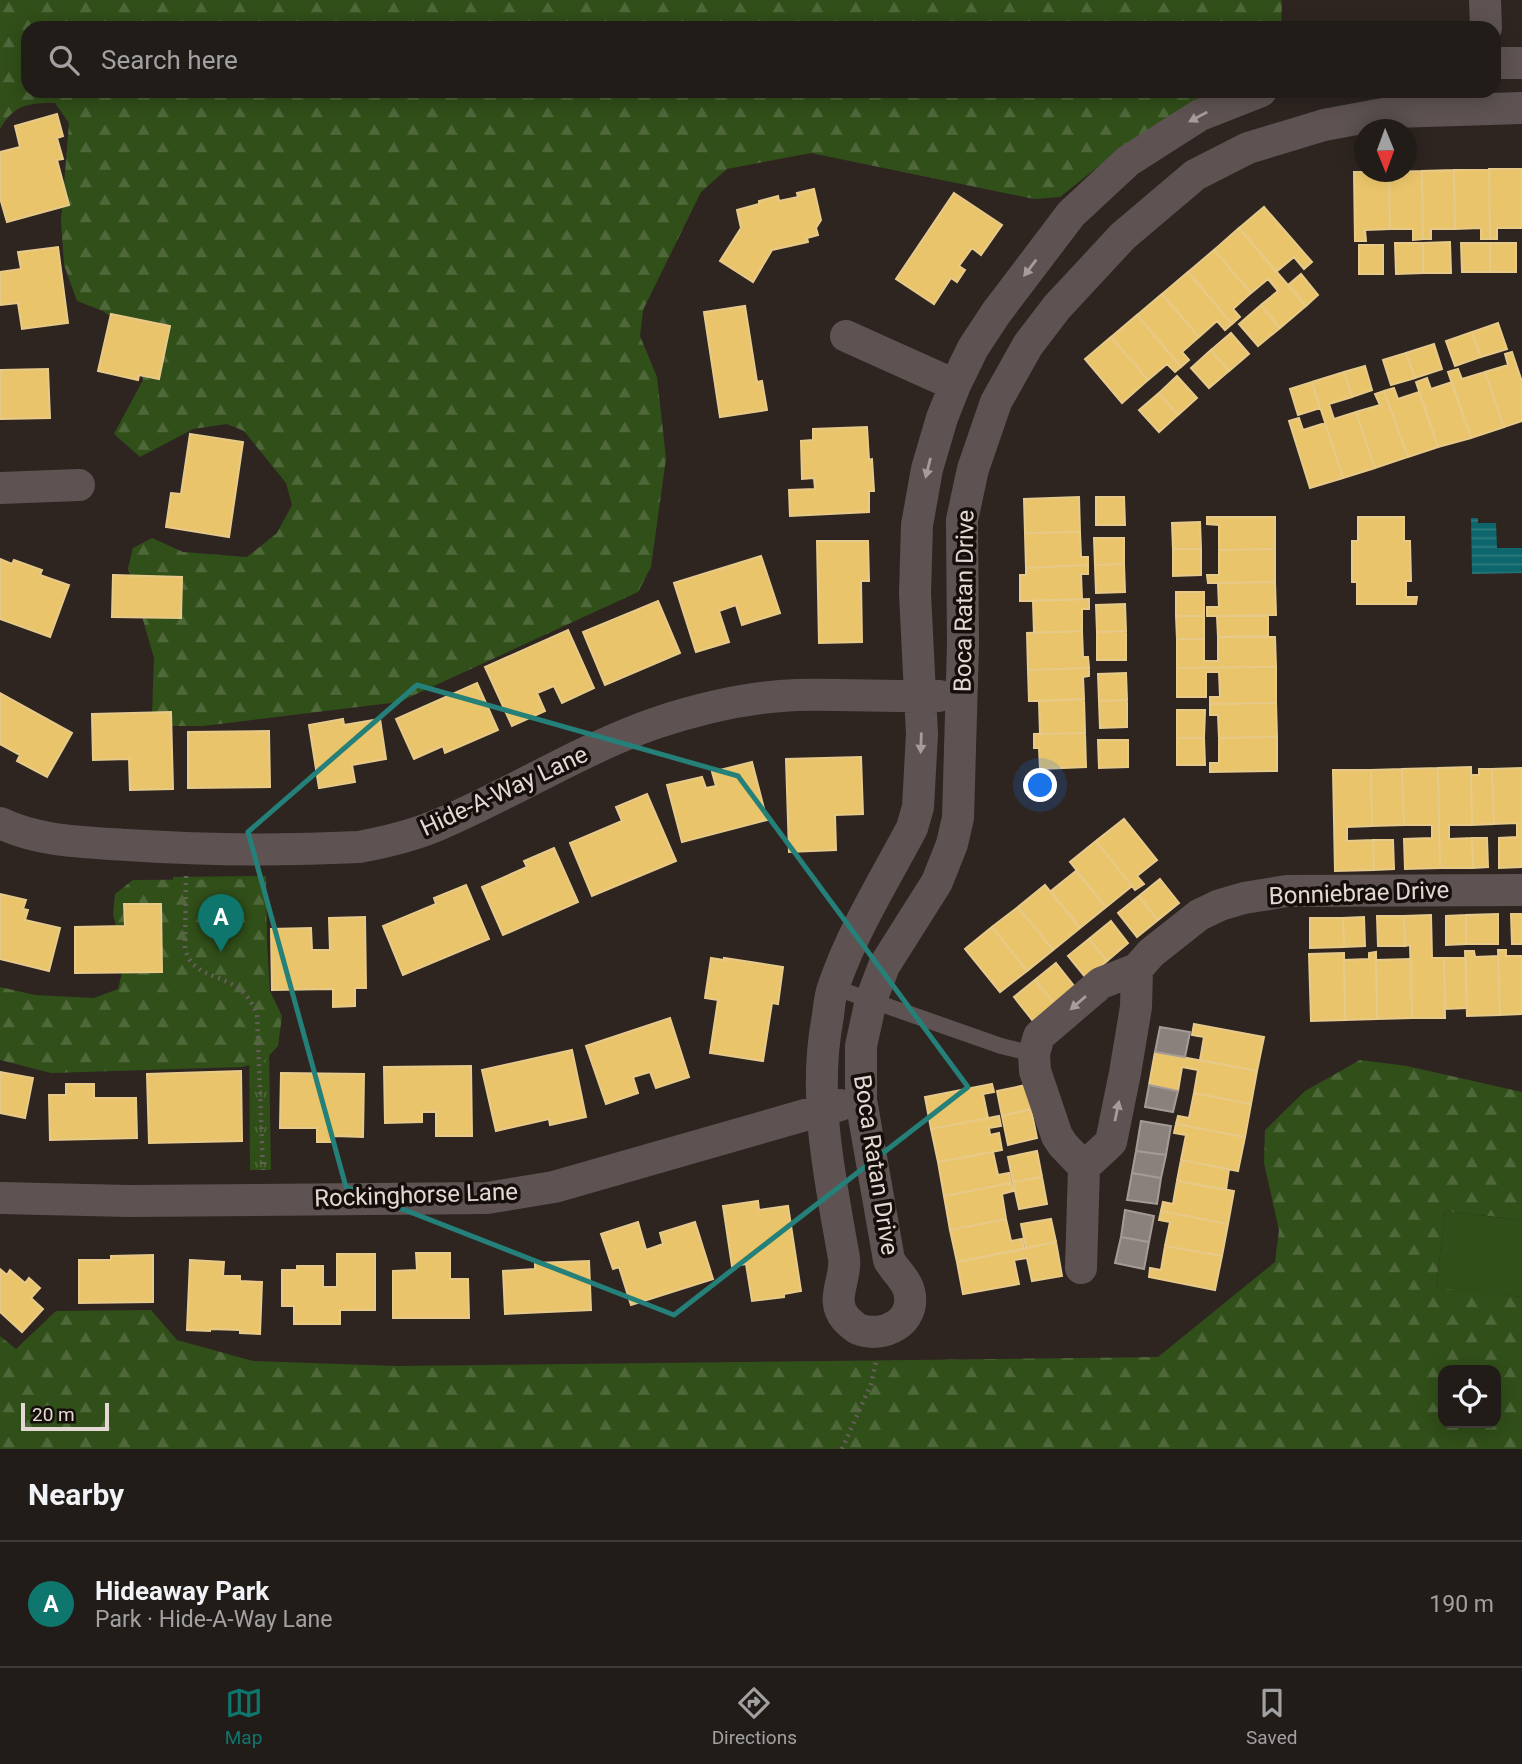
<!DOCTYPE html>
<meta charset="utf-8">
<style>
:root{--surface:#221c19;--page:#2e2926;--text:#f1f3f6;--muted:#a2a1a2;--line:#3f3a38;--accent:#0f766e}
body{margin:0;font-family:Roboto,sans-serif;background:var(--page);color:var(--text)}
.controls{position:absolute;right:21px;bottom:21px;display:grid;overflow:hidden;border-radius:14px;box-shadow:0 4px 18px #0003}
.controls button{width:63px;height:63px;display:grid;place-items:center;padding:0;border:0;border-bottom:2px solid var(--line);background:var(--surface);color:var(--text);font:35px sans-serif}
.compass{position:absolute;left:1354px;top:119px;width:63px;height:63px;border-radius:50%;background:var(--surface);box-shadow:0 4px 18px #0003;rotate:179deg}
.scale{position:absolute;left:21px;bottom:18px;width:88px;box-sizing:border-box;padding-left:7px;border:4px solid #e3d8d3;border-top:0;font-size:19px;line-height:24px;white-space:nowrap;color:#e3d8d3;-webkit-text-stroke:5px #150e0b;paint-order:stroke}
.you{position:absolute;left:1041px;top:786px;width:24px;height:24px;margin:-18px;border:5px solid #fff;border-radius:50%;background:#1a73e8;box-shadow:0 0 0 10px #1a73e833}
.badge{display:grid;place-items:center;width:46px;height:46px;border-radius:50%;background:var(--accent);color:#fff;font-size:23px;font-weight:700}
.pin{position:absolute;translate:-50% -58px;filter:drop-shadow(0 2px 4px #0008)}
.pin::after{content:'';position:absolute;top:37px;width:24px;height:21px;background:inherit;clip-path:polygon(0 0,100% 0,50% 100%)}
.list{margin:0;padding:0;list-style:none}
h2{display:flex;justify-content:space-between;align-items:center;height:91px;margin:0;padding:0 28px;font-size:30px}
h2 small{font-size:23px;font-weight:400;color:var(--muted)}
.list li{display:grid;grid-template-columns:46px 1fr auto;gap:21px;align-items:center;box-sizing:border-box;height:126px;padding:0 28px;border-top:2px solid var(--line)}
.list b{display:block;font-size:26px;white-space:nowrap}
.list p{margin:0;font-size:23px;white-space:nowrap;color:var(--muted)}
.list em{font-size:23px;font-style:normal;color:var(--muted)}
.icon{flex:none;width:38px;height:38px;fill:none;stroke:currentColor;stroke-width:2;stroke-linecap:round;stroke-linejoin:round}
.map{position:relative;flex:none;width:1522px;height:1449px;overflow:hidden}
.search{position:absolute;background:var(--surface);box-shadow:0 4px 18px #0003;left:21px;right:21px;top:21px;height:77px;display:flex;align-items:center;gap:18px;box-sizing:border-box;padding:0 24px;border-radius:21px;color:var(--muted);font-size:26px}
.sheet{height:217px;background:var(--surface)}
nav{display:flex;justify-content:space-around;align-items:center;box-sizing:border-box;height:98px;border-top:2px solid var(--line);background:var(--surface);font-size:19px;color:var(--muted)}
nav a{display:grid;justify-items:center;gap:4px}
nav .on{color:var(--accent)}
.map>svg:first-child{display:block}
.grass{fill:url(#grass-tufts)}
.forest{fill:url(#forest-firs);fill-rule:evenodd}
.garden{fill:#304e18}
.water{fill:url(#water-rules)}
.homes{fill:#e9c46a;stroke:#e7ca8a;stroke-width:2}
.industry{fill:#8a817c;stroke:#a59b96;stroke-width:2}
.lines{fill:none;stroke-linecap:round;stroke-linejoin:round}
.path{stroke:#665d5c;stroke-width:4.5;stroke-dasharray:2 5;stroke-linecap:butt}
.service{stroke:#5e5352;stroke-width:16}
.minor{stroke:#5e5352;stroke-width:32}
.oneway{fill:#a79c99}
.marked{fill:none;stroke:#248078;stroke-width:5;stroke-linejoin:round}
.labels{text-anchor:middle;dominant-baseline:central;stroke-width:7;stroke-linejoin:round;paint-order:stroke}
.street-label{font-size:24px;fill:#e3d8d3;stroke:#150e0b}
</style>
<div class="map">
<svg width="1522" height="1449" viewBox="0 0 1522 1449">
<defs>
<pattern id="grass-tufts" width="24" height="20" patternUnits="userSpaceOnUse" patternTransform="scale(1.75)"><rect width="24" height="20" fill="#304e18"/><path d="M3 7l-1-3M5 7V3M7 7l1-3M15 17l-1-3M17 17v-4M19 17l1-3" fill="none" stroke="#4e6739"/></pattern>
<pattern id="forest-firs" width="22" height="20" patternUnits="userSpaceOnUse" patternTransform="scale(1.75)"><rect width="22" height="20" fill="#314f19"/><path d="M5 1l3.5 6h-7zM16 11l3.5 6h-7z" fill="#4f683a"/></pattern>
<pattern id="water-rules" width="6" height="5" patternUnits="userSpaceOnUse" patternTransform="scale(1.75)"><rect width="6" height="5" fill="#0d666b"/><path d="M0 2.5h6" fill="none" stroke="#307b7f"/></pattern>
</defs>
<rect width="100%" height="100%" fill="#2e2521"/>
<path class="grass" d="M266 876 271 1170H250L249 1027 175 1028 173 877Z"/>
<path class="forest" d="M0 0H1281L1282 3 1281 28H28V91H1217L1197 99 1129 142 1060 197 1034 199 811 153 727 169 701 192 643 310 640 336 657 377 666 458 651 567 638 592 399 702 203 726H160L152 716 154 658 128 568 133 548 152 538 183 552 247 557 277 533 292 505 286 483 244 431 227 424 193 429 140 457 114 434 143 380 135 335 103 311 77 301 64 265 61 221 69 123 55 103C29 103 14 104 0 129Z
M258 879 263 886 270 991 282 1016 278 1046 264 1061 242 1067 51 1073 0 1060V987L35 995 94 998 118 989 125 962 113 914 115 894 133 880Z
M1360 1060 1407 1066 1522 1092V1220L1445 1211 1436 1287 1522 1297V1449H0V1336L16 1349 56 1311 151 1310 177 1340 253 1361 396 1366 1158 1357 1275 1262 1279 1230 1264 1163 1265 1130 1305 1091ZM1443 1370H1496V1423H1443Z"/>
<path class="garden" d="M1445 1211 1522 1220V1297L1436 1288Z"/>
<path class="water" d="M1471 518H1478V523H1496L1497 548H1522V573L1472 574Z"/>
<path class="homes" d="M57 114 63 136 57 138 63 159 57 160 69 205 7 222 0 198V152L20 147 15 126Z
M1489 169H1522V228H1497V239H1490Z
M1489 169 1490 239H1481V228L1455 229 1454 170Z
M1454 170 1455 229H1431V239H1423L1422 171Z
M1422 171 1423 239 1413 240V229H1390L1389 172Z
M1354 172H1389L1390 229 1365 230 1366 241H1355Z
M814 189 821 220 816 228 818 235 807 238 808 242 772 250 753 282 720 261 741 228 737 210 759 204V201L778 196 779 201 798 197 797 193Z
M954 193 1002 225 981 255 972 248 959 266 965 270 957 282 951 278 934 304 896 279Z
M1264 207 1312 262 1304 269 1294 257 1276 272 1239 228Z
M1239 228 1306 306 1280 328 1261 305 1278 291 1268 279 1251 293 1214 250Z
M1450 242 1451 273H1423V243Z
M1395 243H1423V273L1396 274Z
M1461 243H1490V272H1462Z
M1490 243H1516V272H1490Z
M1359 245H1383V274H1359Z
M58 247 68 323 22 329 18 303 0 305V272L21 269 18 252Z
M1214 250 1251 293 1233 309 1240 317 1232 324 1188 272Z
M1188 272 1232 324 1225 330 1217 321 1199 337 1162 294Z
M1301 274 1318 295 1306 306 1288 285Z
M1162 294 1199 337 1182 352 1189 360 1181 367 1137 315Z
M1261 305 1280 328 1258 346 1239 324Z
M745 306 757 382 762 381 767 410 720 417 704 312Z
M111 314 170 326 159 379 139 375 138 380 98 371Z
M1137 315 1181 367 1175 372 1167 364 1148 380 1111 337Z
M1498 323 1507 349 1481 357 1472 332Z
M1472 332 1481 357 1455 366 1446 341Z
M1231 333 1249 354 1229 371 1211 350Z
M1111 337 1148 380 1122 403 1085 359Z
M1434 344 1442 369 1415 378 1406 353Z
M1211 350 1229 371 1209 388 1191 368Z
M1512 352 1522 382V421L1504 427 1485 372 1508 365 1505 354Z
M1406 353 1415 378 1391 385 1383 360Z
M1365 366 1372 390 1352 397 1344 372Z
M48 369 50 418 0 419V370Z
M1458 369 1462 379 1485 372 1504 427 1471 438 1448 372Z
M1344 372 1352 397 1329 404 1334 419 1356 412 1375 468 1343 478 1312 382Z
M1177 376 1197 398 1178 415 1159 393Z
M1427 378 1431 389 1452 382 1471 438 1438 447 1416 382Z
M1312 382 1320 408 1298 415 1290 389Z
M1394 388 1398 399 1419 392 1438 447 1408 457 1384 391Z
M1384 391 1408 457 1375 468 1356 412 1380 405 1375 394Z
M1159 393 1178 415 1159 432 1139 410Z
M1299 418 1303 430 1325 423 1343 478 1310 488 1289 421Z
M867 427 869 460 872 459 874 491H869V512L790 516 789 490 815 489 814 478 802 479 801 441 813 440V429Z
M190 434 243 442 229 537 166 527 171 493 181 494Z
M1079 497 1080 532 1025 533 1024 499Z
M1096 497H1124L1125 525H1096Z
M1207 517H1275V549L1219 550V525L1207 524Z
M1358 517H1404V541H1410L1411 581H1406V597H1417L1416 604H1357V582H1352V541H1358Z
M1200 522 1201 549H1173L1172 523Z
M1080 532 1081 557H1088V565L1026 568 1025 533Z
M1094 538H1124V564L1095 565Z
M817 541H868L869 581H861L862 642 819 643Z
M1173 549H1201V575L1173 576Z
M1275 549V582L1208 583 1207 575H1219V550Z
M761 556 780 613 742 625 736 605 719 611 729 642 696 652 674 583Z
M0 559 12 564 14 560 42 570 40 575 69 585 50 637 0 619Z
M1124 564 1125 592 1096 593 1095 565Z
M1088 565V574H1081L1082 599 1020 601V575H1026V568Z
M113 575 182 577 181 618 112 617Z
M1275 582 1276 615 1207 616V607H1219L1218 583Z
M1176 592H1204V616H1176Z
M1089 599V609H1082V631L1034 633 1033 601Z
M658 601 680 653 605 685 583 632Z
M1125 604 1126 631 1097 632 1096 605Z
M1176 616H1204V639H1177Z
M1217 616H1268V636L1218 637Z
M568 630 594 688 562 703 554 686 537 693 545 711 512 726 485 667Z
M1082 631 1083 657H1088L1089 668 1028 670 1027 633Z
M1126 631V660H1097V632Z
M1218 637H1275L1276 667 1177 668V639H1204V661H1218Z
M1276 667V703L1210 704V697H1220L1219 672H1206V697H1177V668Z
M1089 668V676L1083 677 1084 699 1029 701 1028 670Z
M1126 673 1127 700 1099 701 1098 674Z
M477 683 498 730 445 753 443 746 414 759 396 719Z
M0 693 72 733 47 777 17 761 20 755 0 744Z
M1084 699 1085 733 1040 734 1039 701Z
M1127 700V727L1100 728 1099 701Z
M1276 703 1277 737 1219 738 1218 715H1210V704Z
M1177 710H1205L1204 738H1177Z
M171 712 173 789 130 790 129 759 93 760 92 714Z
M343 719 344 725 380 719 386 759 352 765 355 782 319 788 309 725Z
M269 731 270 787 188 788V732Z
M1085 733 1086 767 1040 769 1039 748H1034V734Z
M1277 737V771L1210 772V763H1219V738Z
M1177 738H1204L1205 765H1177Z
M1098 740H1128V767L1099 768Z
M861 757 863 814 835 815 836 850 789 852 786 759Z
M752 762 767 820 682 842 667 785 702 777 706 788 716 786 712 772Z
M1471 767 1472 825H1449V839L1472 838 1473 868H1440L1438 768Z
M1438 768 1440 868 1405 869 1404 839 1432 838V825H1404L1402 769Z
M1522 768V867L1499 868V838L1517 837V823L1494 824 1492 769Z
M1402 769 1404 825 1372 826 1371 770Z
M1479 769H1492L1494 824 1472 825 1471 775H1479Z
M1333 770H1371L1372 826 1347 827V841L1373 840 1374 870 1335 871Z
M647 794 676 861 592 896 570 843 622 821 616 807Z
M1124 819 1157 860 1137 876 1144 884 1135 890 1096 841Z
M1472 838H1487L1488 867 1473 868Z
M1373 840H1393L1394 869 1374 870Z
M1096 841 1132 886 1106 907 1070 862Z
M554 848 578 902 503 935 482 887 527 867 524 861Z
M1076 871 1106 907 1080 928 1051 891Z
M1160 879 1179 903 1158 920 1139 896Z
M466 885 489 939 403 975 383 926 436 904 434 898Z
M1045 885 1080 928 1053 950 1018 907Z
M0 894 26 900 23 909 28 910 25 920 60 928 49 971 0 959Z
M1139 896 1158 920 1137 937 1118 913Z
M124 904H161L162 972 75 973V927L125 926Z
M1018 907 1053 950 1027 971 992 927Z
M1498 914V944H1466V915Z
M1511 914H1522V944H1512Z
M1431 915 1432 958H1444L1445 1018H1412L1410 945 1405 946 1404 916Z
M1466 915V944L1446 945V916Z
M1377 916H1404L1405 946H1378Z
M365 917 366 988H355V1006L333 1007V989L272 990 271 929 311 928 312 950H330L329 918Z
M1364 917 1365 946 1344 947 1343 918Z
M1310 918H1343L1344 947 1310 948Z
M1111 921 1128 943 1107 961 1089 939Z
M992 927 1027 971 1000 992 965 949Z
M1089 939 1107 961 1086 978 1068 956Z
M1498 950H1506V956H1522V1014L1500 1015Z
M1465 951H1474L1475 957 1498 956 1500 1015 1467 1016Z
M1376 952 1377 1019 1345 1020 1344 960 1369 959V953Z
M1344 953 1345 1020 1311 1021 1309 954Z
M711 958 724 960V958L783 967 778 1004 772 1003 763 1061 710 1053 718 1000 705 998Z
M1444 958H1466L1467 1008 1445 1009Z
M1411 959 1412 1018 1377 1019 1376 960Z
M1056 963 1075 987 1055 1004 1035 980Z
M1035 980 1055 1004 1033 1021 1014 997Z
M670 1018 689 1077 656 1088 650 1072 633 1077 638 1093 606 1104 586 1046Z
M1194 1024 1264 1037 1257 1071 1200 1060 1204 1037 1192 1035Z
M572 1050 586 1117 550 1125 549 1119 496 1131 482 1070Z
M1155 1052 1257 1071 1251 1104 1194 1093 1198 1070 1182 1067 1178 1091 1149 1085Z
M471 1066 472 1136H436V1112H422V1122L385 1123 384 1067Z
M241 1071 242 1141 149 1143 147 1074Z
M0 1072 33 1078 25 1118 0 1113Z
M281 1073 364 1074 363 1137 334 1136V1142H317V1128H280Z
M66 1084H94V1098H136L137 1138 50 1140 49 1095H66Z
M992 1084 994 1092 983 1094 988 1118 931 1129 925 1097Z
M1026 1085 1031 1109 1002 1116 997 1091Z
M1194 1093 1251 1104 1245 1137 1176 1124 1178 1116 1189 1118Z
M1031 1109 1037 1138 1008 1145 1002 1116Z
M999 1116 1001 1126 989 1128 990 1135 999 1133 1002 1150 938 1162 931 1129Z
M1176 1124 1245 1137 1238 1171 1181 1160 1186 1135 1174 1133Z
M1037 1151 1042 1177 1013 1182 1008 1157Z
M993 1152 998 1175 1009 1173 1011 1183 944 1196 938 1162Z
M1181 1160 1229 1169 1226 1190 1177 1181Z
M1042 1177 1047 1204 1019 1209 1013 1182Z
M1177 1181 1234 1191 1228 1224 1161 1211 1163 1202 1173 1204Z
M1011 1183 1013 1191 1002 1194 1006 1219 950 1230 944 1196Z
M758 1201 759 1210 788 1206 801 1291 784 1294V1297L752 1301 746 1264 732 1266 723 1206Z
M1161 1211 1228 1224 1222 1256 1165 1246 1170 1222 1159 1220Z
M1006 1219 1011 1241 1022 1239 1024 1249 957 1262 950 1230Z
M1051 1219 1056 1242 1026 1248 1021 1224Z
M638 1222 646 1250 663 1244 660 1233 695 1222 713 1279 631 1305 619 1267 613 1269 601 1234Z
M1056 1242 1062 1276 1032 1281 1027 1258 1014 1260 1019 1284 963 1294 957 1262Z
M1165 1246 1222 1256 1215 1290 1149 1277 1150 1268 1161 1270Z
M416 1253H450V1279H468L469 1318H393V1271L417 1270Z
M337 1254H375V1310H340V1324H294V1306H282V1270H297V1266H323V1287H337Z
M153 1255V1302L79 1303V1260H111V1256Z
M190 1260 224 1262 223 1276H240V1281L262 1282 260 1334 240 1333V1330L210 1329V1331L187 1330Z
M589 1261 591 1310 505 1314 503 1271 535 1269V1263Z
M0 1269 7 1275 10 1270 25 1283 29 1278 40 1288 31 1298 43 1309 22 1332 0 1312Z"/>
<path class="industry" d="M1160 1027 1190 1032 1185 1057 1155 1052Z
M1149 1085 1178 1091 1173 1112 1145 1107Z
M1141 1121 1171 1126 1166 1155 1136 1151Z
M1136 1151 1166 1155 1161 1178 1132 1173Z
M1132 1173 1161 1178 1157 1204 1127 1200Z
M1125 1210 1154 1216 1149 1242 1121 1237Z
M1121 1237 1149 1242 1144 1269 1115 1263Z"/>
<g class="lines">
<path class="path" d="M186 876 185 948C191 975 217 974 237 987 247 994 253 1004 257 1015L263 1170
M842 1449 871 1384 876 1362"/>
<path class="service" d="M833 987 1001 1046 1034 1054"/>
<path class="minor" d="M1485 0 1486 28
M1494 63H1522
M1261 91 1200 115 1128 161 1071 214 996 313 973 348 955 385 942 418 927 469 917 525 915 593 922 734 918 807 912 828C885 879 853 930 834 985 830 994 829 1006 828 1016 812 1097 830 1178 844 1258 847 1279 829 1300 846 1319 850 1323 853 1326 858 1329 883 1339 917 1322 909 1291 906 1279 895 1271 889 1260L861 1100V1046L871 1000 884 966 937 882 952 844 958 818 963 645 962 520 973 469 996 402 1028 345 1057 307 1123 236 1195 175 1248 148 1324 125 1394 112 1522 108
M846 336 955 385
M0 488 79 485
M0 823C40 842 83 842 127 845 204 850 282 851 359 847 386 842 415 835 440 824 513 793 581 749 656 723 701 708 749 697 796 695 844 694 892 697 939 696
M1084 1167 1111 1142 1125 1073 1136 1007 1137 969
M0 1198 129 1201 487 1198 554 1187 840 1105
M1081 1268 1084 1167 1063 1145 1057 1136 1035 1071 1034 1054 1039 1036 1101 983 1137 969 1151 953 1199 915 1220 905 1244 898 1287 891 1522 890"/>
</g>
<defs><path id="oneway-solid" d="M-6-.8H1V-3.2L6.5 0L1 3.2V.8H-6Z" transform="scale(1.75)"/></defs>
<g class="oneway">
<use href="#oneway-solid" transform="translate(1198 117) rotate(152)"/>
<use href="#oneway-solid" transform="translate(1030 268) rotate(127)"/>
<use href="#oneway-solid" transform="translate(928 468) rotate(104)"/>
<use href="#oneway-solid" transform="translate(921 743) rotate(92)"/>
<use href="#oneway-solid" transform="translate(1078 1003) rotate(139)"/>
<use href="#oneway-solid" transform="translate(1117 1111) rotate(-78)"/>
</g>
<path class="marked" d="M417 685 738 776 968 1087 674 1315 346 1187 248 832Z"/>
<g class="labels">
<g class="street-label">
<text transform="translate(964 601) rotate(-89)">Boca Ratan Drive</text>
<text transform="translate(504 791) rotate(-25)">Hide-A-Way Lane</text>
<text transform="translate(1359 893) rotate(-2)">Bonniebrae Drive</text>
<text transform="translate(876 1165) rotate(81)">Boca Ratan Drive</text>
<text transform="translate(416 1195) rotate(-2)">Rockinghorse Lane</text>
</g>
</g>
</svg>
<div class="controls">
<button><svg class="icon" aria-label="locate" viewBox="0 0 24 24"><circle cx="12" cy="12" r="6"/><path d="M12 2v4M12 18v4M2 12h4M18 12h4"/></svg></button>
</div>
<svg class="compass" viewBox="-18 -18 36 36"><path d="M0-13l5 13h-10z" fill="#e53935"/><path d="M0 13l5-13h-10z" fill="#a2a1a2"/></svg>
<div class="scale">20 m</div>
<div class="you"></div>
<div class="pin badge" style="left:221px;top:952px">A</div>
<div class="search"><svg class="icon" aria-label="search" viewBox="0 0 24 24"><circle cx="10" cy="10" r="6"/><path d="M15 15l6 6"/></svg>Search here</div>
</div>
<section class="sheet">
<h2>Nearby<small></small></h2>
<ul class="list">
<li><span class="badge">A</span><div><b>Hideaway Park</b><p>Park · Hide-A-Way Lane</p></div><em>190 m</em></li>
</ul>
</section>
<nav>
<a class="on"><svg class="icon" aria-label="map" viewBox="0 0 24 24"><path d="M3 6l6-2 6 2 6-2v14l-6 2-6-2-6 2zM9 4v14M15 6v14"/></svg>Map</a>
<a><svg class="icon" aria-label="directions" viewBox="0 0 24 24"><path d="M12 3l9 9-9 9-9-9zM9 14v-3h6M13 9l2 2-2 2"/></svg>Directions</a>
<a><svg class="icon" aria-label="saved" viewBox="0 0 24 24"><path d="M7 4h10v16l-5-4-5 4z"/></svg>Saved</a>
</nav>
